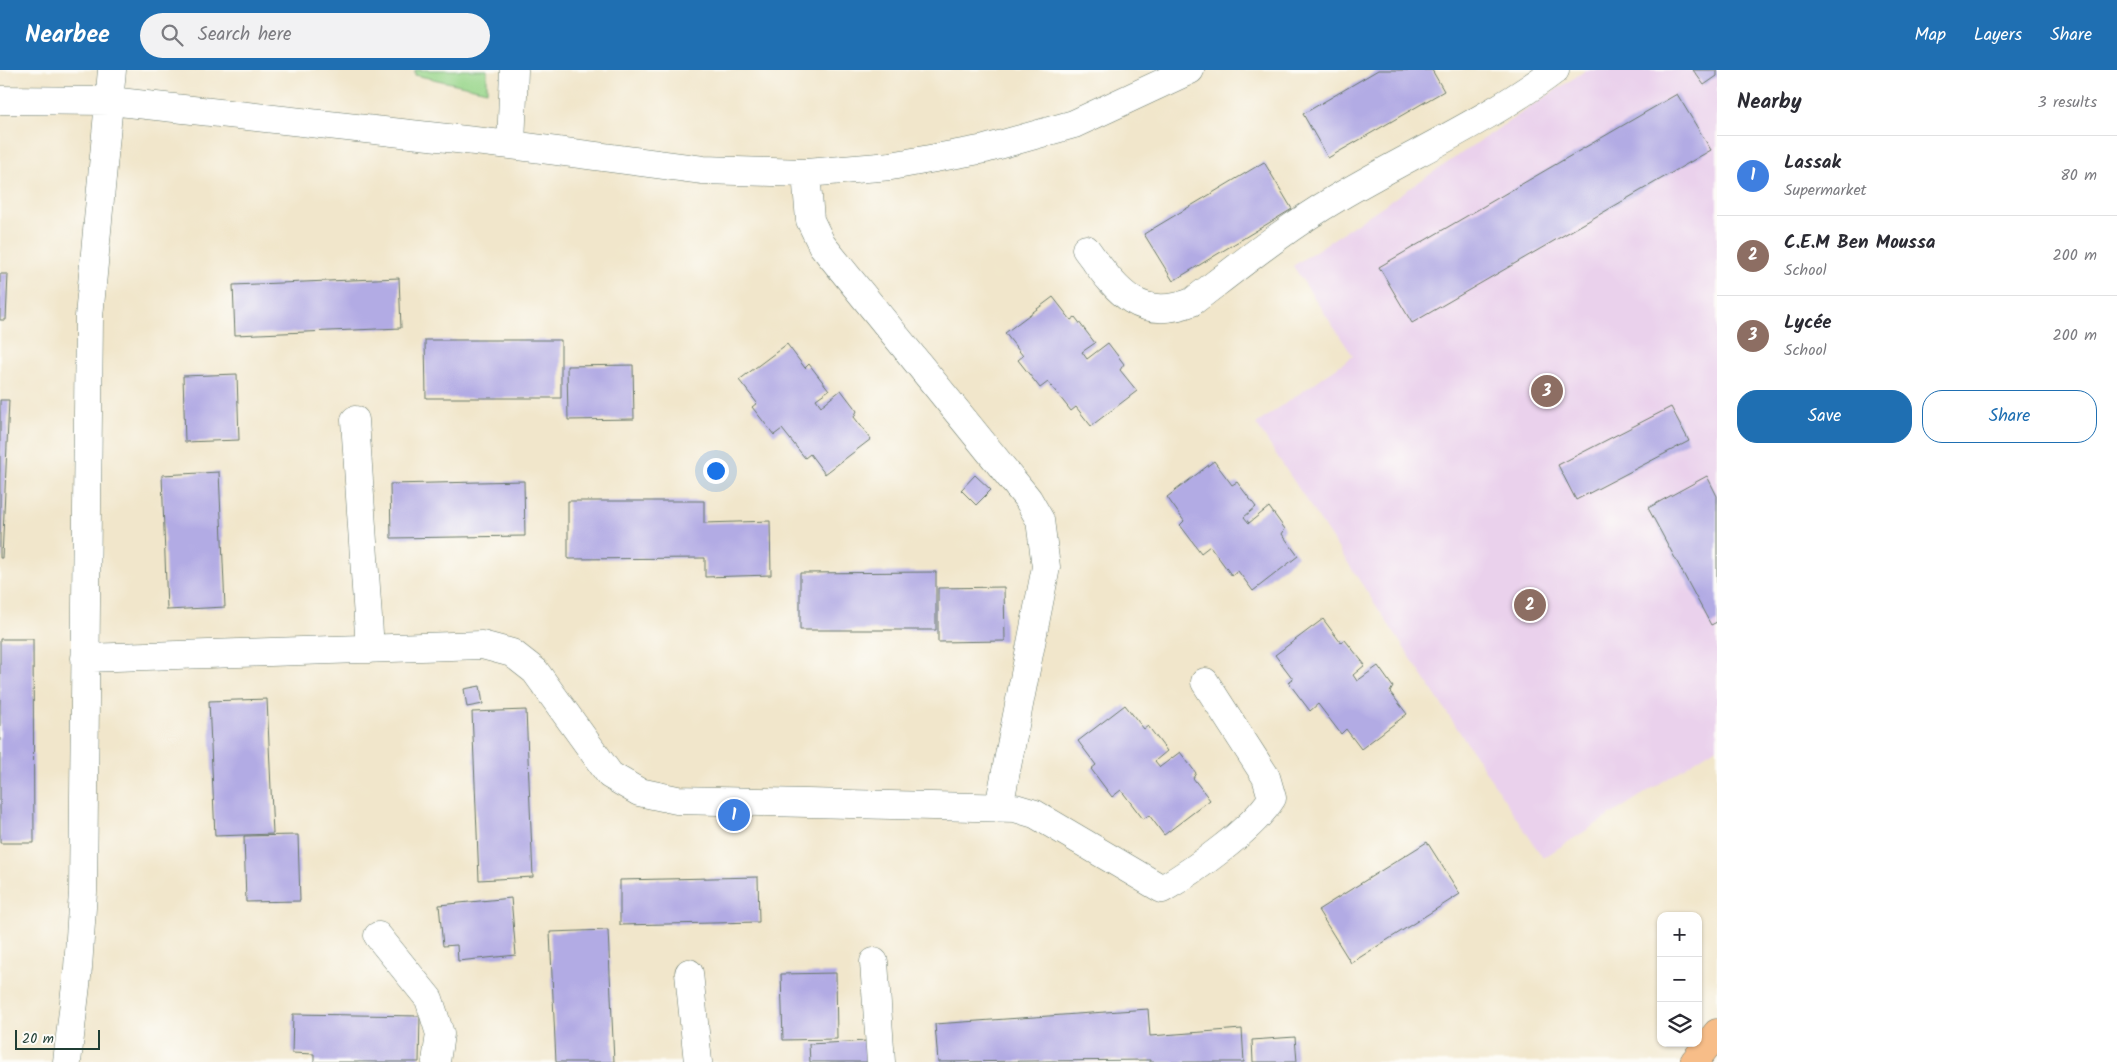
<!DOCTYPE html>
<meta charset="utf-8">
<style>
:root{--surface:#fff;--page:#f2f2f3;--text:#2b2b33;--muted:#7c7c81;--line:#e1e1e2;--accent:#1f6fb2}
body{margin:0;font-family:Kalam,sans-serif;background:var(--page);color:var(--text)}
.controls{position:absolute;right:15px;bottom:15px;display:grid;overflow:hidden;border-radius:10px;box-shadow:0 1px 4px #0004}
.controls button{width:45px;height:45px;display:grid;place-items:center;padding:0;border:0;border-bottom:1px solid var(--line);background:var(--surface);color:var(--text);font:25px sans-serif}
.scale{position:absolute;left:15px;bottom:12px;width:85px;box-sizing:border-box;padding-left:5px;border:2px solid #1f3d34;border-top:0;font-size:14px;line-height:18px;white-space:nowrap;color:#1f3d34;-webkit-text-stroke:4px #fdfcf7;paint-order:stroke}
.you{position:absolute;left:715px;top:400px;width:18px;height:18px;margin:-12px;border:4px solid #fff;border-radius:50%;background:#1a73e8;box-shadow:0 0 0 8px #1a73e833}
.badge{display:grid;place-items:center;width:32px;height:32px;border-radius:50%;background:var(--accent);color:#fff;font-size:16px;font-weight:700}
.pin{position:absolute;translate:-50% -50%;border:2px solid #fff;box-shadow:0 1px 5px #0006}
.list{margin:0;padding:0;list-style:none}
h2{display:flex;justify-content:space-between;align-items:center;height:65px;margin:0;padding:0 20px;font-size:21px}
h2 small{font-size:16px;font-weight:400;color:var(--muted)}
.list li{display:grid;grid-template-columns:32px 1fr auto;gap:15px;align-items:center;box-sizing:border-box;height:80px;padding:0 20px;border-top:1px solid var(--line)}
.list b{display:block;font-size:19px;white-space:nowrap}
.list p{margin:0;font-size:16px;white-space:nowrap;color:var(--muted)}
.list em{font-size:16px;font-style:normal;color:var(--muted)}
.actions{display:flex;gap:10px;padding:15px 20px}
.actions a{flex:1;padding:11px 0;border:1px solid var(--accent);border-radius:20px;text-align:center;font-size:18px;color:var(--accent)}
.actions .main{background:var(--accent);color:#fff}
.icon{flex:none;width:28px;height:28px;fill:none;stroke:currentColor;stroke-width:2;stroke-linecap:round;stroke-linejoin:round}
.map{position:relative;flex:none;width:1717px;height:992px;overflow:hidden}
header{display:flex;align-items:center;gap:30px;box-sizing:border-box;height:70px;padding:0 25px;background:var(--accent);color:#fff}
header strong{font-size:24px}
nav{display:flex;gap:28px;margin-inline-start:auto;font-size:18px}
.search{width:350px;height:45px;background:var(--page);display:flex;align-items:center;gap:12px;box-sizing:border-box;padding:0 18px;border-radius:28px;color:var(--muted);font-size:19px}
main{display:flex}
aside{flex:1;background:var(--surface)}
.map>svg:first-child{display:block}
.built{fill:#ead1ec}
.green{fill:#99d68b;stroke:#5c8a60}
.building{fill:#b2abe4}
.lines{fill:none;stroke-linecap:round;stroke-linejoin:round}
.minor-casing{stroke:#687869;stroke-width:29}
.highway-casing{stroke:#687869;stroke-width:29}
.minor{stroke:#fff;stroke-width:28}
.highway{stroke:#f7bd88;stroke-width:28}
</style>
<header>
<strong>Nearbee</strong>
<div class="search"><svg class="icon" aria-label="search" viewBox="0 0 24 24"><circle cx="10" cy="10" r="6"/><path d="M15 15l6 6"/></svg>Search here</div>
<nav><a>Map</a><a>Layers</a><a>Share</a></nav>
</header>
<main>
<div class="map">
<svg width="1717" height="992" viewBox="0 0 1717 992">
<rect width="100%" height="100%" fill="#fdfcf7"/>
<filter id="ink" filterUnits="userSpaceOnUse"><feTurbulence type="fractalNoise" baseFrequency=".02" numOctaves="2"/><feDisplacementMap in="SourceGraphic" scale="10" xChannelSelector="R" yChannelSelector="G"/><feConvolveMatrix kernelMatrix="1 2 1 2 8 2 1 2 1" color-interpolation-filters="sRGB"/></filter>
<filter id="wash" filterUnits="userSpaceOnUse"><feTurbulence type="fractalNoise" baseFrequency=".0096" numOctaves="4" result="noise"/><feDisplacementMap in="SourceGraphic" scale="20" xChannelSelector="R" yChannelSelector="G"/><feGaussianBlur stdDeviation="1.12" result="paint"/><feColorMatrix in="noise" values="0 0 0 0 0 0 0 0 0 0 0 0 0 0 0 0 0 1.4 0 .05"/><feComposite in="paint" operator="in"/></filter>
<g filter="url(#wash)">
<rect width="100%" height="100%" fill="#f1e6cb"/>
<path class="built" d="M1586 0H1717V677L1543 788 1256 354 1353 286 1293 196Z"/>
<path class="green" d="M415 0H487V21L415 5Z"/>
<g id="blocks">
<path class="building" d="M1378 0H1432L1444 21 1328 88 1303 44Z
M1693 0H1717V6L1704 15Z
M1677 24 1711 80 1412 253 1379 197Z
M1264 92 1292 139 1173 211 1144 164Z
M0 204H8L6 250H0Z
M399 208 401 258 235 265 233 215Z
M1053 227 1071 250 1075 247 1095 273 1082 282 1087 289 1108 273 1124 294 1120 300 1137 321 1091 356 1076 337 1071 341 1048 312 1040 318 1018 290 1023 286 1005 263Z
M425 270H561V328H426Z
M787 274 805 298 809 294 829 320 816 329 821 336 841 320 857 341 854 347 871 369 825 404 810 384 805 388 782 359 774 365 752 337 757 333 739 310Z
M633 295 634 349 568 350 567 296Z
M237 304 239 370 185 372 183 306Z
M0 330H9L2 488H0Z
M1671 337 1689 371 1576 430 1558 395Z
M1214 391 1232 415 1237 412 1256 437 1244 447 1249 453 1269 437 1285 459 1282 464 1298 486 1253 521 1238 501 1232 506 1210 476 1201 483 1180 455 1184 451 1167 427Z
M219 402 225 537 167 540 162 405Z
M975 405 991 420 976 435 961 420Z
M1707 406 1717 426V552L1711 555 1648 438Z
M524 411 525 466 391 468 390 414Z
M568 431H704V453L770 451 771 505 705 507V488L568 489Z
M936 502V560H800V503Z
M1004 517 1005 571 938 572V518Z
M1323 549 1341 573 1345 570 1365 595 1353 605 1357 611 1378 596 1393 617 1390 622 1407 644 1361 679 1346 659 1341 664 1318 634 1310 641 1288 612 1293 609 1275 585Z
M0 569H33L34 773H0Z
M480 616 483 634 467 637 464 619Z
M267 629 273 764 215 766 209 631Z
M1125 635 1144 659 1148 656 1167 681 1155 691 1160 697 1180 682 1196 703 1193 708 1210 730 1164 765 1149 745 1143 749 1121 720 1112 727 1091 699 1096 695 1078 671Z
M526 640 533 807 479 810 472 642Z
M298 765 300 831 246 832 244 766Z
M1427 772 1460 824 1351 893 1318 840Z
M758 807 759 852 620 855V810Z
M511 828 516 885 458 891 457 875 443 876 439 835Z
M608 860 614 992H556L550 862Z
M836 903 837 969 783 970 781 904Z
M1148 939 1150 966 1242 959 1244 992H1150V990L938 992 935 954Z
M293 944 420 946 419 992H314V984L292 983Z
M1295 967 1297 992H1253L1252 970Z
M867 971 868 992H810L809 974Z"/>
</g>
</g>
<g filter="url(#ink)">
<use href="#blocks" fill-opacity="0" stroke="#687869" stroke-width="1"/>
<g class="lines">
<defs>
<path id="minor" d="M0 30 110 31 511 75 703 100 806 103 891 96 985 79 1074 54 1190 0
M511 75 514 0
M806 103 810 150 822 175 1028 429 1040 450 1046 497 999 737
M1086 179C1116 219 1137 253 1192 232 1239 196 1286 158 1337 128 1409 85 1488 51 1555 0
M355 350 370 579
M85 588 482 575 512 583 535 601 610 705 639 722 677 730 1015 738 1035 744 1162 819C1194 801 1253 759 1272 728L1266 707 1205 612
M378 866 429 929 440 964 436 992
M874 892 881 992
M689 903 698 992
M67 992 78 898 83 822 89 247 112 0"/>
<path id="highway" d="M1694 992 1717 963"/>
</defs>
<use href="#minor" class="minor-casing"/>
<use href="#highway" class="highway-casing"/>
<use href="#minor" class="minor"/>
<use href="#highway" class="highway"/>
</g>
</g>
</svg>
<div class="controls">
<button>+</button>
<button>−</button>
<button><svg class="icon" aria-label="layers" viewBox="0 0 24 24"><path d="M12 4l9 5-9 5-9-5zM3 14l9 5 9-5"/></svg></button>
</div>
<div class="scale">20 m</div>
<div class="you"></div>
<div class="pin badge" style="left:734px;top:745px;background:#3f7fe0">1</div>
<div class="pin badge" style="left:1530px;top:535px;background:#8d6e63">2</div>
<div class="pin badge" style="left:1547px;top:321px;background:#8d6e63">3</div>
</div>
<aside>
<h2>Nearby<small>3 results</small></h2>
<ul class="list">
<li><span class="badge" style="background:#3f7fe0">1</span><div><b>Lassak</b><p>Supermarket</p></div><em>80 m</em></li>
<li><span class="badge" style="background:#8d6e63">2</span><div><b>C.E.M Ben Moussa</b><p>School</p></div><em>200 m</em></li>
<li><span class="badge" style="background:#8d6e63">3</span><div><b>Lycée</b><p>School</p></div><em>200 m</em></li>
</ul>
<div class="actions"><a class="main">Save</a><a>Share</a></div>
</aside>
</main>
